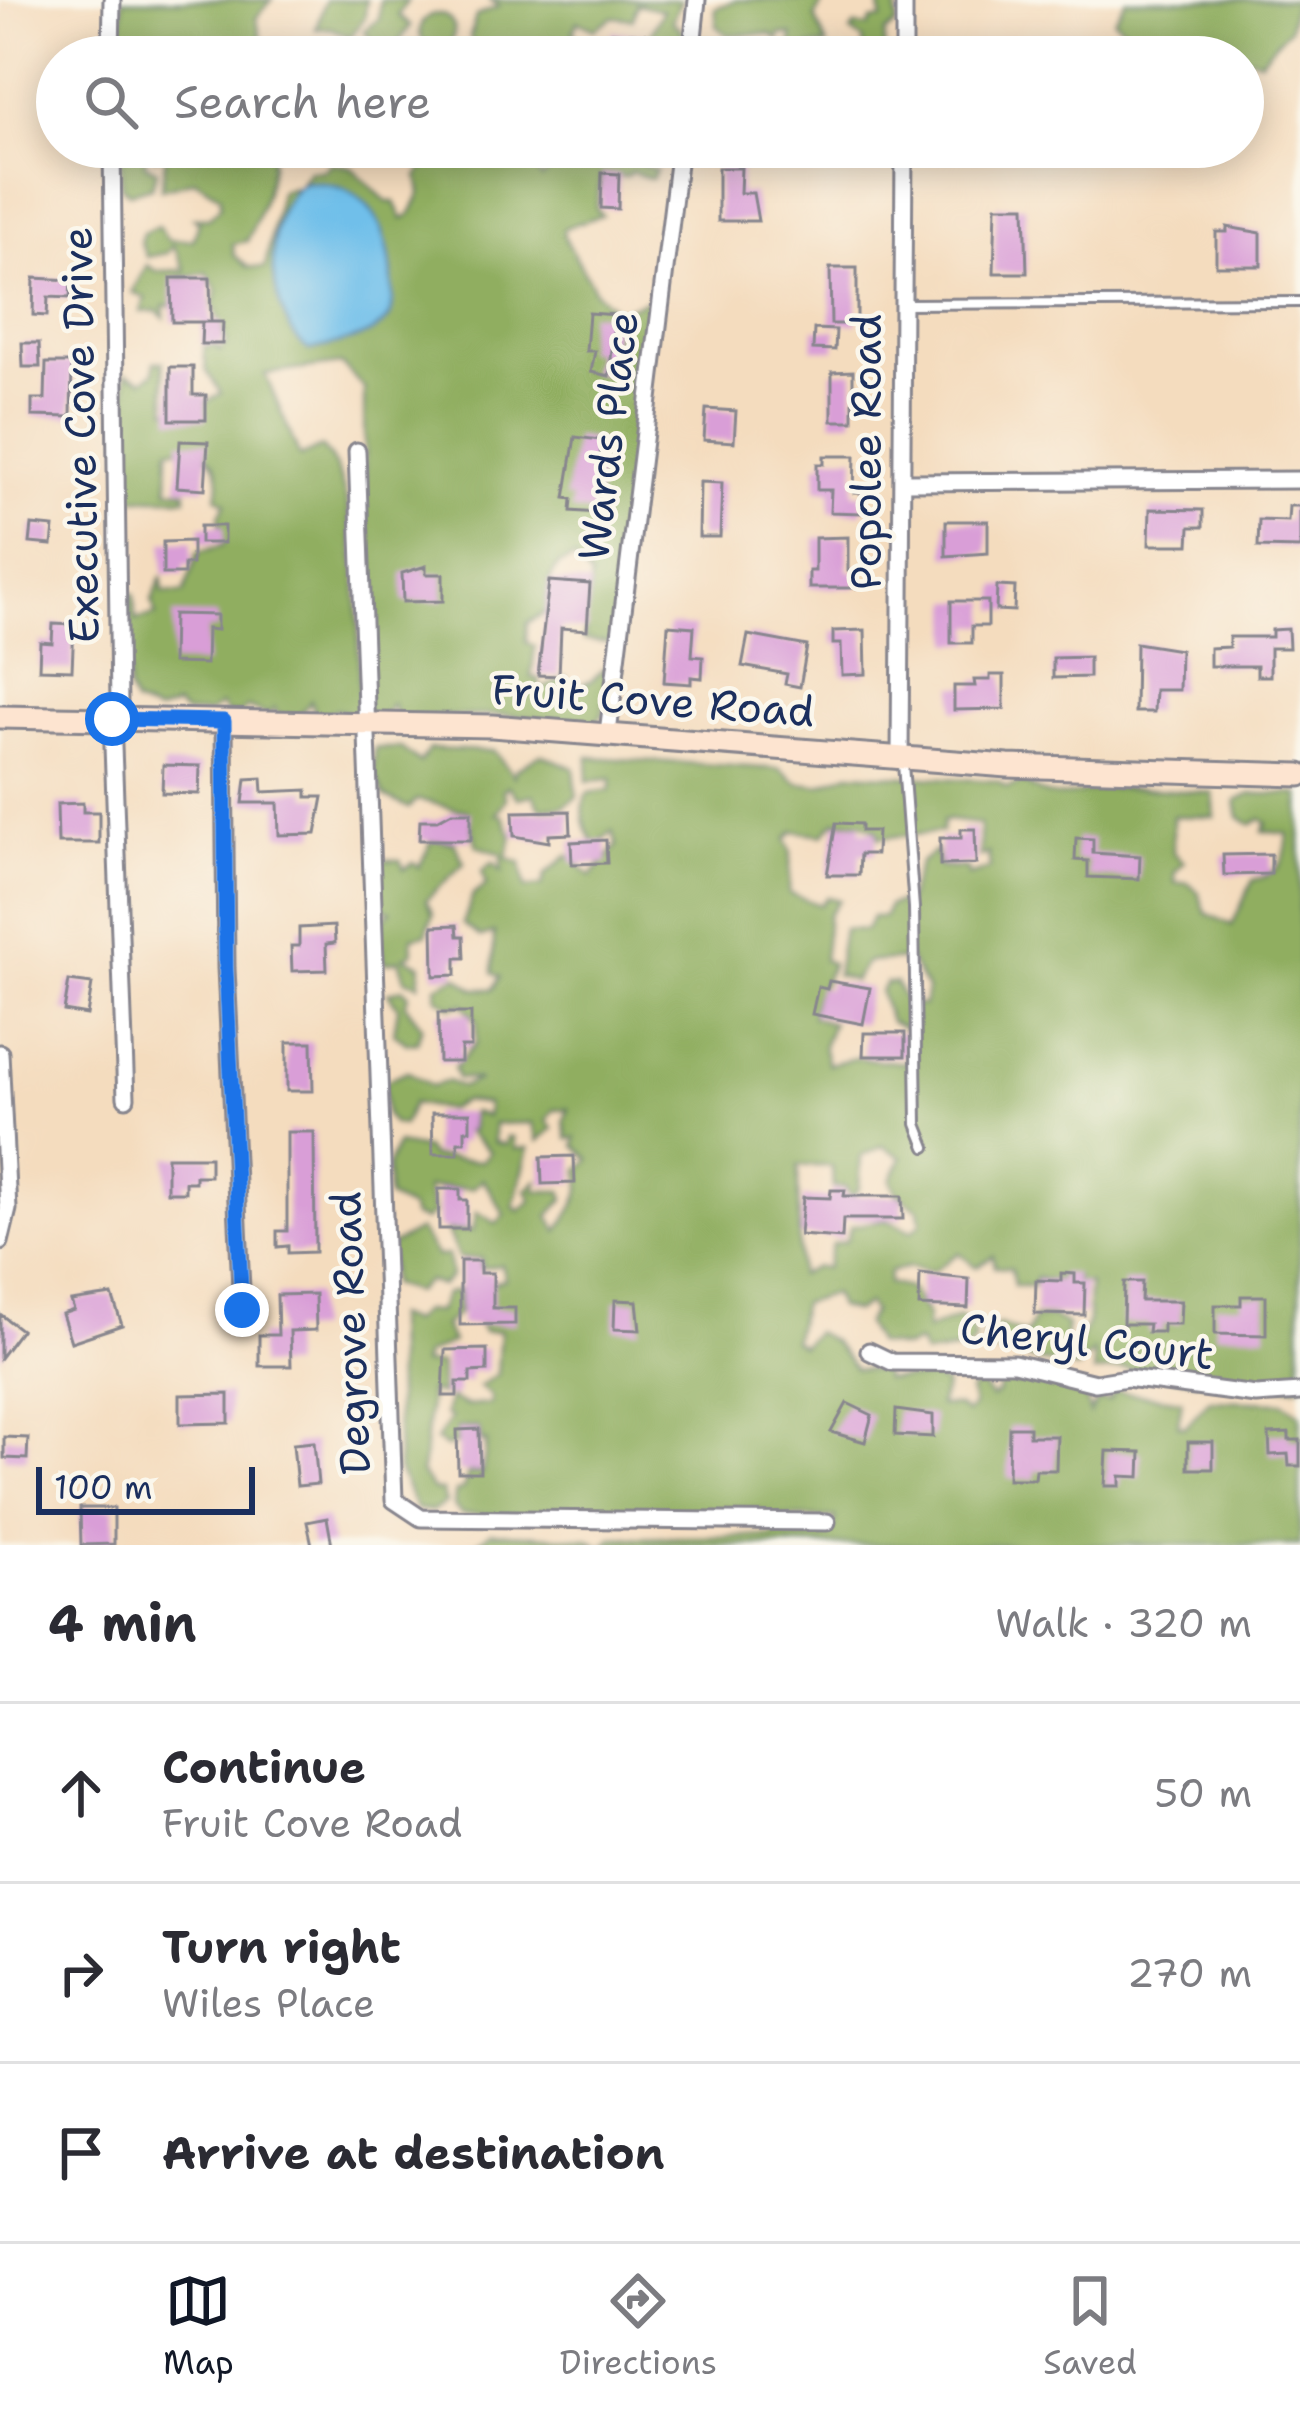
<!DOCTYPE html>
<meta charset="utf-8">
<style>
:root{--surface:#fff;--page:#f2f2f3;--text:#2b2b33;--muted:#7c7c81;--line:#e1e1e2;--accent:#111827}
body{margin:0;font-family:"Shantell Sans",sans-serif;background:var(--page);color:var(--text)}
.scale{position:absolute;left:36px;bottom:30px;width:219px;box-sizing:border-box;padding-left:12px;border:6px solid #1b2f5e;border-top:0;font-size:33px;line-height:42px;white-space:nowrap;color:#1b2f5e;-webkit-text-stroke:9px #fbf7ec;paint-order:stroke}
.stop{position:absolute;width:36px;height:36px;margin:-27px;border:9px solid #1a73e8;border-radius:50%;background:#fff}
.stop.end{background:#1a73e8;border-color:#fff;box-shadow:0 3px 12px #0008}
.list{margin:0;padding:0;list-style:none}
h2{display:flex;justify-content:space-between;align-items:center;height:156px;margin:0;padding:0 48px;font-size:51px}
h2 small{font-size:39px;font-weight:400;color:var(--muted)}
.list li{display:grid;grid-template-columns:78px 1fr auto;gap:36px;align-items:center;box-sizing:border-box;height:180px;padding:0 48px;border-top:3px solid var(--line)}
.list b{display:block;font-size:45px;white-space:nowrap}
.list p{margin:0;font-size:39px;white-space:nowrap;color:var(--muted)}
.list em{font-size:39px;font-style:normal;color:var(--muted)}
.icon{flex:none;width:66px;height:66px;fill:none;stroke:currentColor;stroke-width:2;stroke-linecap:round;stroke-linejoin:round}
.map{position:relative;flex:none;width:1300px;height:1545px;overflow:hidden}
.search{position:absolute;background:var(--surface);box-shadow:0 6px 30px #0003;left:36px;right:36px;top:36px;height:132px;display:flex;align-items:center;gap:30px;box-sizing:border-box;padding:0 42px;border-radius:66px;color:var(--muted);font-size:45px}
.sheet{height:696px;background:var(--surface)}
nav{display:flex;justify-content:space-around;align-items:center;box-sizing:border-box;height:168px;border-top:3px solid var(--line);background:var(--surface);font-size:33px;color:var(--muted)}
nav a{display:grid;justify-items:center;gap:6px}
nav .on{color:var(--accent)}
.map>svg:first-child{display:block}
.forest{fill:#90ae60;stroke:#566e5f;stroke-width:3;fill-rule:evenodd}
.water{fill:#6fbfea;stroke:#4577a4;stroke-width:3}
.building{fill:#d99ed7}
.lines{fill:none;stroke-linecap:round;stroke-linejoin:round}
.lane-casing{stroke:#88868e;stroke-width:14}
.street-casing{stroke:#88868e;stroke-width:21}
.secondary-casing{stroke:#88868e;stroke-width:27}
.lane{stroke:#fff;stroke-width:8}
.street{stroke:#fff;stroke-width:15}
.secondary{stroke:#fde4d0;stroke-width:21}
.route{stroke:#1a73e8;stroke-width:15}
.labels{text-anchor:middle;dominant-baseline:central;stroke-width:9;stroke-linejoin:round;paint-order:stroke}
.street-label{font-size:42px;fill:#1b2f5e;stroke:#fbf7ec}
</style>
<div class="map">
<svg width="1300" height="1545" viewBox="0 0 1300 1545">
<rect width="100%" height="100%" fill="#fbf7ec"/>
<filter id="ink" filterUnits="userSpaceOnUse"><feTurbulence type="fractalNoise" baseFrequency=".00833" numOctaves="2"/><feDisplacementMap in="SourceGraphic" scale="24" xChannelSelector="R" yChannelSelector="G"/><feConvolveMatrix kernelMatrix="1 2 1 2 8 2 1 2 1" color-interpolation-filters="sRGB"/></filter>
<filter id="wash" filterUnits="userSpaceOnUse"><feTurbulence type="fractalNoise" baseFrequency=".004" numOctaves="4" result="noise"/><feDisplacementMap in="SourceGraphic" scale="48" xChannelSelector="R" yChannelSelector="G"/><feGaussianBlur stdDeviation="2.7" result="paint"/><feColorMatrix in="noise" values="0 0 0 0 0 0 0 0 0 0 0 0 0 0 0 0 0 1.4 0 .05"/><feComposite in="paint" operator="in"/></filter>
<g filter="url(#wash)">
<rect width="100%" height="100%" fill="#f4dcbe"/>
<path class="forest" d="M122 0H272L256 18 262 41 259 57H122Z
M325 0H366L365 17 350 37 331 28 316 29Z
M380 0H408L398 15 410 26 394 50 396 57H375L382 51 364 31 379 19Z
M488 0H681L672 21 683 31 681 42 652 51 650 35 663 10 637 4 633 19 613 17 595 29 578 21 573 32 586 49 584 57H478L470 37 476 16 499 6Z
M737 0H824L815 17 827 46 809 47 807 57H791L792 35 780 34 779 40 770 34 727 35 717 26 715 8Z
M879 0H897V24L885 34 884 56 864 55 863 40 851 32 854 26 869 27 871 21 882 19Z
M1126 0H1294L1289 28 1260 60C1198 44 1168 66 1114 20Z
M420 31a17 17 0 1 1 34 0a17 17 0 1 1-34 0Z
M121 147H146L145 164 157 170 151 187 129 193 121 186Z
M149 147H271C274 175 260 214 247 241L233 244 234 255 248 267 265 268 280 191 294 187 282 217 388 319 392 271 306 182 300 184 309 171H324L331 163 351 167 387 202H395L403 219 410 216 421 193 418 177 427 163 421 147H507L508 160 515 165 524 158 542 178 559 158 552 147H645L642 165 656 170 652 179 632 172 626 177 601 175 596 209 602 215 564 228 563 235 597 294 618 311 648 300 653 305 611 643 584 640 591 578 574 559 559 564 549 581 546 612 527 623 526 642 535 647 531 677 539 679 540 690 566 677 570 689 592 680 608 664 603 715 592 725 506 715 398 717 392 704 383 717 366 714 364 388 341 364 265 374 300 457 321 447C365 485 358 655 359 715L337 710 315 716 311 701 299 716 279 715 274 708 268 715 247 707 241 714H228L220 705 210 713 185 714 176 706 157 713 134 704 128 690V592L134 594 135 620 156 615 152 601 162 576 163 592 184 593 198 552 224 545 219 515 226 503 217 497C225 460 205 446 169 448L168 489 186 490V498H128L126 373 143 380 154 372 155 362H163L167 409 194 410 221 393 206 370 204 347 216 346 220 351 227 343 214 305 217 290 207 273 176 278 175 306H164V318L158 311 141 312 145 298 132 292 147 265 156 271 185 270 173 245 168 253 147 257 140 242 143 233 158 226 168 240H193L199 222 194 218H209L220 207V196L195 180 161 189 166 154 155 158Z
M375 748H401L420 763 429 749 494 751 514 776 515 770 541 754 574 768 577 797 564 806 540 808 534 795 518 798 508 786 503 790 506 799 496 814 503 815 512 837 507 858 521 863 525 888 542 886 545 875 568 855 591 876 617 846 613 831 597 845C584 832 579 809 588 793L610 790 612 779 587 781 589 757 780 769 798 783 819 785 849 773 997 781 1007 788 1024 782C1058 810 1081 788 1115 788 1148 788 1180 791 1213 793L1215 817 1173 816V852L1184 862 1175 872V883H1188L1199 893 1206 913 1232 925 1253 880C1281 874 1286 860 1288 834L1263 831 1267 823 1261 819 1251 825 1239 817 1236 801 1251 794H1300V1386L1239 1387 1123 1369 1094 1373 1093 1352 1077 1369 986 1350 983 1336 999 1325 1026 1335 1034 1318 1053 1317 1067 1325 1064 1347 1075 1352 1088 1321 1089 1284H1076V1277L1061 1275 1055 1282 1036 1278 1033 1286H1014L1011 1268 995 1267 993 1256 976 1267 959 1253 932 1272 909 1267 889 1272 888 1283 909 1288 927 1315 926 1330 960 1317 969 1322 975 1340 968 1349 924 1355 919 1343 903 1348 876 1344 865 1324 872 1312 867 1304 855 1312 838 1307 833 1294 802 1303 793 1341 802 1346 815 1332 832 1341 855 1369 883 1371 884 1379 933 1378 946 1385 939 1406H957L966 1413 973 1406 970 1391 980 1383 991 1398 999 1392 998 1383 1009 1380 1018 1385 1031 1376 1084 1390 1090 1413 1098 1400 1109 1401 1115 1391 1182 1400 1178 1425 1185 1427 1209 1400 1284 1402 1300 1414V1545H605L612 1538 772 1536 781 1530 834 1528 836 1518 461 1514 454 1506 455 1492 463 1489 468 1474 482 1473 487 1442 482 1443 478 1428H457V1443L446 1447 436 1440 451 1418 445 1415 449 1398 466 1406 491 1404V1395L479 1387 497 1374 500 1331 483 1332 478 1323 483 1286 505 1279 501 1265 482 1268 481 1258 459 1259 447 1231H473L477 1212 496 1223 505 1215 483 1179 473 1188H427L433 1214 425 1220 413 1217 410 1209 388 1198 387 1166 397 1144 425 1149 431 1157 482 1161 490 1152 466 1131 471 1130 472 1112 487 1116V1104L463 1101 448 1110 413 1103 403 1125 393 1124 386 1115 384 1082 407 1071 432 1086 447 1081 461 1087 479 1080 457 1078 454 1068 476 1043 477 1021 463 1004 451 1007 437 997V986L458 976 474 989H493L500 977 493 973 494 933 481 937 463 924 473 895 486 885 482 871 493 862 502 871V854L477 846 467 810C447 810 435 801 416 800L409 808 384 796 374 772ZM949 820 980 824V857L988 853 990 869 968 876 967 869 939 867 936 851 920 862 907 900 888 906 884 917H872L866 930 843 929 836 975 854 981 866 962 909 959 927 989 924 1005 906 1004 896 983H886L880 992 890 1022 908 1030 907 1063 857 1058 828 1064 823 1046 832 1023 812 1017C812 993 828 982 831 963L823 960 828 915 839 900 827 897 820 905 789 893 791 851 786 839 794 831 823 835 835 821 861 822 877 830 879 838 942 832 943 821ZM568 1109 564 1122 568 1139 576 1138 575 1146 590 1159 579 1170C587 1195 569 1213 558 1231L549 1216 564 1199 562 1191H537V1181L527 1190 532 1200 520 1211 514 1207 529 1148 515 1149 513 1137H507L506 1145 494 1142V1124L532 1123 538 1141 553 1129 547 1120 554 1110ZM883 1146 902 1157 891 1180 897 1194 919 1209 921 1223 912 1231 886 1220 851 1226 846 1241 832 1244 826 1268 815 1267 799 1275 798 1166H832L833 1187H846L851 1198 859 1188 861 1156Z
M432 840 454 842 464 863 426 900 433 914 426 934 412 937 413 952 405 957 421 965 419 984 405 979 399 960 385 963C382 948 373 924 391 911L378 904 382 860H400L404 869 413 863 419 867Z
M403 988 409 995 405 1004 422 1026 417 1042 407 1043 394 1033 398 1007 388 993Z
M419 1230 437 1256 448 1255 451 1276 441 1286 427 1281 415 1292 391 1285 389 1246Z
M459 1290 458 1313 444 1326 452 1342 425 1355 422 1364H439L441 1395 429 1391C430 1398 424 1466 421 1473L433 1490 442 1491 446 1503 432 1511 416 1509 398 1470 394 1316 411 1322 422 1311 438 1312 445 1294Z
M491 1532 589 1539 599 1545H474Z"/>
<path class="water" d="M306 182C368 182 390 226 392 282 392 293 395 310 388 319 371 340 333 344 309 350 267 321 257 208 306 182Z"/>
<g id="blocks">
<path class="building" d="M612 32 645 34 644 57H611Z
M718 168H741L740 193H753L758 221H718Z
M602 173 619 174 618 209 601 208Z
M996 206H1025L1027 273H994Z
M1227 227 1261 233V266H1216V232H1227Z
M830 268H857V324H831Z
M34 278 71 280 70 298 48 297 47 316 33 315Z
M171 278H210L211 322H172Z
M589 313 616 315 609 376 591 372 595 351H586Z
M202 322H223L222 344H201Z
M814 329 836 330 835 350 813 349Z
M22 343H39L40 367H23Z
M46 363H72L71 417 32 416V399H45Z
M170 367H193V395H206V420H170Z
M853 371V421H832V372Z
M706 409 736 411 734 442 704 440Z
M575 437 601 440 597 513 571 511 572 499 565 498Z
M180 441 208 442 205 489 177 487Z
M824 456H855L854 493H862V513L830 512 831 490H817V464H824Z
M700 482 722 483 720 537H699Z
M1289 506H1300V548L1258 547 1259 520 1288 521Z
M1150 509 1203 510V527H1190L1189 545H1149Z
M946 521H988V553L946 556Z
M32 525 54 527 52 545 30 543Z
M200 526H224V543H200Z
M848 537V571H856V588H809V571H815V538Z
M192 541V564H184V574H163V542Z
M426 566V574H443V601L403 602 402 573Z
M549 581 590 584 587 630 561 628 559 676 538 675Z
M997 586 1015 587 1014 611 996 610Z
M951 601H988V626H972V643H951Z
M173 614 217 615V630L207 629 206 664 172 663Z
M53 624 74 625 72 670 39 669 40 642 52 643Z
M668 625 694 627 692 656 703 657 702 678 691 677V684L664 682Z
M1288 629 1289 648H1270V676H1257V666H1210V648L1229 647V637H1272V630Z
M865 630 866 674 842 675 841 644H833V631Z
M748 635 807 646 800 687 785 684 787 674 742 666Z
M1136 643 1180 650 1179 690H1155L1154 712H1135Z
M1089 657V677L1053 678V658Z
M990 675H1004V709L954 710V686H975L974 680H990Z
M163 765 200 766 199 794 162 793Z
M262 778 263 792 307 790V797H323L316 834 279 835 278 803H243L246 779Z
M83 803V812H99V843H58L57 804Z
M570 811 571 834 549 835V842L514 836 513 812Z
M452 812H471V840H419L420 820H437Z
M836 823 861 824V831H877L876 854H860L859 875H827Z
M961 829H975L976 864 940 865V838H961Z
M1076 838 1093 839V853L1140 856 1139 879 1088 877V861L1075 860Z
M606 840 607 863 572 864 571 842Z
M1271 854V874L1224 875 1223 855Z
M457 925 458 936H464L465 958H456V975L434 976 433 926Z
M334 926 335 943 326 944 327 970 292 971 291 946H299V928Z
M69 981 92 984 87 1015 64 1011Z
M829 981 870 988 863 1024 812 1014 818 987 827 989Z
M438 1013H471V1047H461V1062H439Z
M864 1033H905V1056H863Z
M287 1042H312L313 1091H287Z
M432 1113H470V1130H465V1142H458V1154H433Z
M287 1132H314L315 1252 288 1253V1246L277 1247V1231H287Z
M574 1156 575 1183 542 1184 541 1157Z
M167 1157H210V1176H195V1182H185V1192H167Z
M438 1189H460V1200H467V1229H439Z
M831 1190H845L844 1196H902L903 1219H843L842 1238 800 1235 803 1197 830 1198Z
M460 1261H480V1273H493V1308H515V1324L460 1325Z
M1061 1273 1075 1274V1283H1085L1084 1315 1035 1314 1036 1280 1061 1281Z
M920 1274 969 1279 968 1308 919 1306Z
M1124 1282H1142L1141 1301H1181L1180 1324H1163V1332H1148L1149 1324H1123Z
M315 1294 316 1330 290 1331 291 1366H259V1335H278L277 1295Z
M112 1295 122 1325 71 1342 62 1314 74 1310 71 1301Z
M1241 1296H1266V1335L1215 1334V1305H1241Z
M615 1300 637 1301 640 1330 614 1329Z
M0 1314 21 1330 0 1358Z
M487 1349V1371L470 1372V1382H457V1396H443L445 1350Z
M229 1394V1423L180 1424V1395Z
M847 1403 872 1415 865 1442 831 1432Z
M896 1410 933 1415V1437L895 1435Z
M1009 1427H1029V1436H1057L1056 1470H1036L1035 1479H1008Z
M479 1429 480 1472H458L457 1430Z
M1289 1433V1440H1300V1466H1289L1288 1454 1270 1455 1269 1434Z
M4 1437 28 1438 27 1459 4 1458Z
M314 1442 318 1484 297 1486 293 1444Z
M1188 1442H1213V1469H1188Z
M1107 1451 1141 1452 1140 1477 1120 1476V1486H1105Z
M80 1508H114V1544L81 1545Z
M327 1518 332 1545H312L307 1522Z"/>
</g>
</g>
<g filter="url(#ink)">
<use href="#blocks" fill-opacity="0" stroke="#88868e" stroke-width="3"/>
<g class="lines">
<defs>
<path id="lane" d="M905 304 1300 302
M903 764 914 908 917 1124 926 1147"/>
<path id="street" d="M904 0V57
M111 57 112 0
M691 57 697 0
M112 147 119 707 112 719 126 1098
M357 451 394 1500 421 1518 827 1522
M903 482 1300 480
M224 721 226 968 242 1310
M608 733 680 147
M900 757 904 147
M0 1053 8 1209 0 1242
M869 1351 892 1362 1014 1363 1095 1383 1127 1378 1256 1395 1300 1392"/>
<path id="secondary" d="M0 717 492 726 1008 766 1300 775"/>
</defs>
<use href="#lane" class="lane-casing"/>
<use href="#street" class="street-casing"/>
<use href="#secondary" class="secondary-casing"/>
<use href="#lane" class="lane"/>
<use href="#street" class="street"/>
<use href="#secondary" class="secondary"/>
</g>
</g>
<g class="lines" filter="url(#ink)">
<path class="route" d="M112 719 224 721 226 968 242 1310"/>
</g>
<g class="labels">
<g class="street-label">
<text transform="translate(80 435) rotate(-91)">Executive Cove Drive</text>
<text transform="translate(608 436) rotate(-83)">Wards Place</text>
<text transform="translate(866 452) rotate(-90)">Popolee Road</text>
<text transform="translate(653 700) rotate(4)">Fruit Cove Road</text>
<text transform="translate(350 1333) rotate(-92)">Degrove Road</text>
<text transform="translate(1087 1341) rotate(6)">Cheryl Court</text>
</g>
</g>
</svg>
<div class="scale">100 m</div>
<div class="stop" style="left:112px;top:719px"></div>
<div class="stop end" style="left:242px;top:1310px"></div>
<div class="search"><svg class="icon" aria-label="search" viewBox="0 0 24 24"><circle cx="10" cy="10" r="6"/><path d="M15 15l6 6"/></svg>Search here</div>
</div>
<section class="sheet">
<h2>4 min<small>Walk · 320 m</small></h2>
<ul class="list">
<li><svg class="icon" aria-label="ahead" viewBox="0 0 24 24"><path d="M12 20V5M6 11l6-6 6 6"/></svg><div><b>Continue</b><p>Fruit Cove Road</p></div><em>50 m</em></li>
<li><svg class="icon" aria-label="right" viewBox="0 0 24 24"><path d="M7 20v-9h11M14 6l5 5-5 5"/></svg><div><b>Turn right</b><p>Wiles Place</p></div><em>270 m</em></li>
<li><svg class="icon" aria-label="arrive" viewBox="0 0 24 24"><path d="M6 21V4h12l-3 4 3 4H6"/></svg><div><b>Arrive at destination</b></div></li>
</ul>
</section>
<nav>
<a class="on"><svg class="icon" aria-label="map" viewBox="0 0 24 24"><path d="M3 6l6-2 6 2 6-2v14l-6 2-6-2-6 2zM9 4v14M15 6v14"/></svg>Map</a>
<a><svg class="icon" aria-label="directions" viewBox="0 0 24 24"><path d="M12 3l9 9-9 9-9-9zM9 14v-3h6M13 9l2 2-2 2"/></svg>Directions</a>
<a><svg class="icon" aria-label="saved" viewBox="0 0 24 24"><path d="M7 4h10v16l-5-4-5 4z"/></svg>Saved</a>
</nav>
